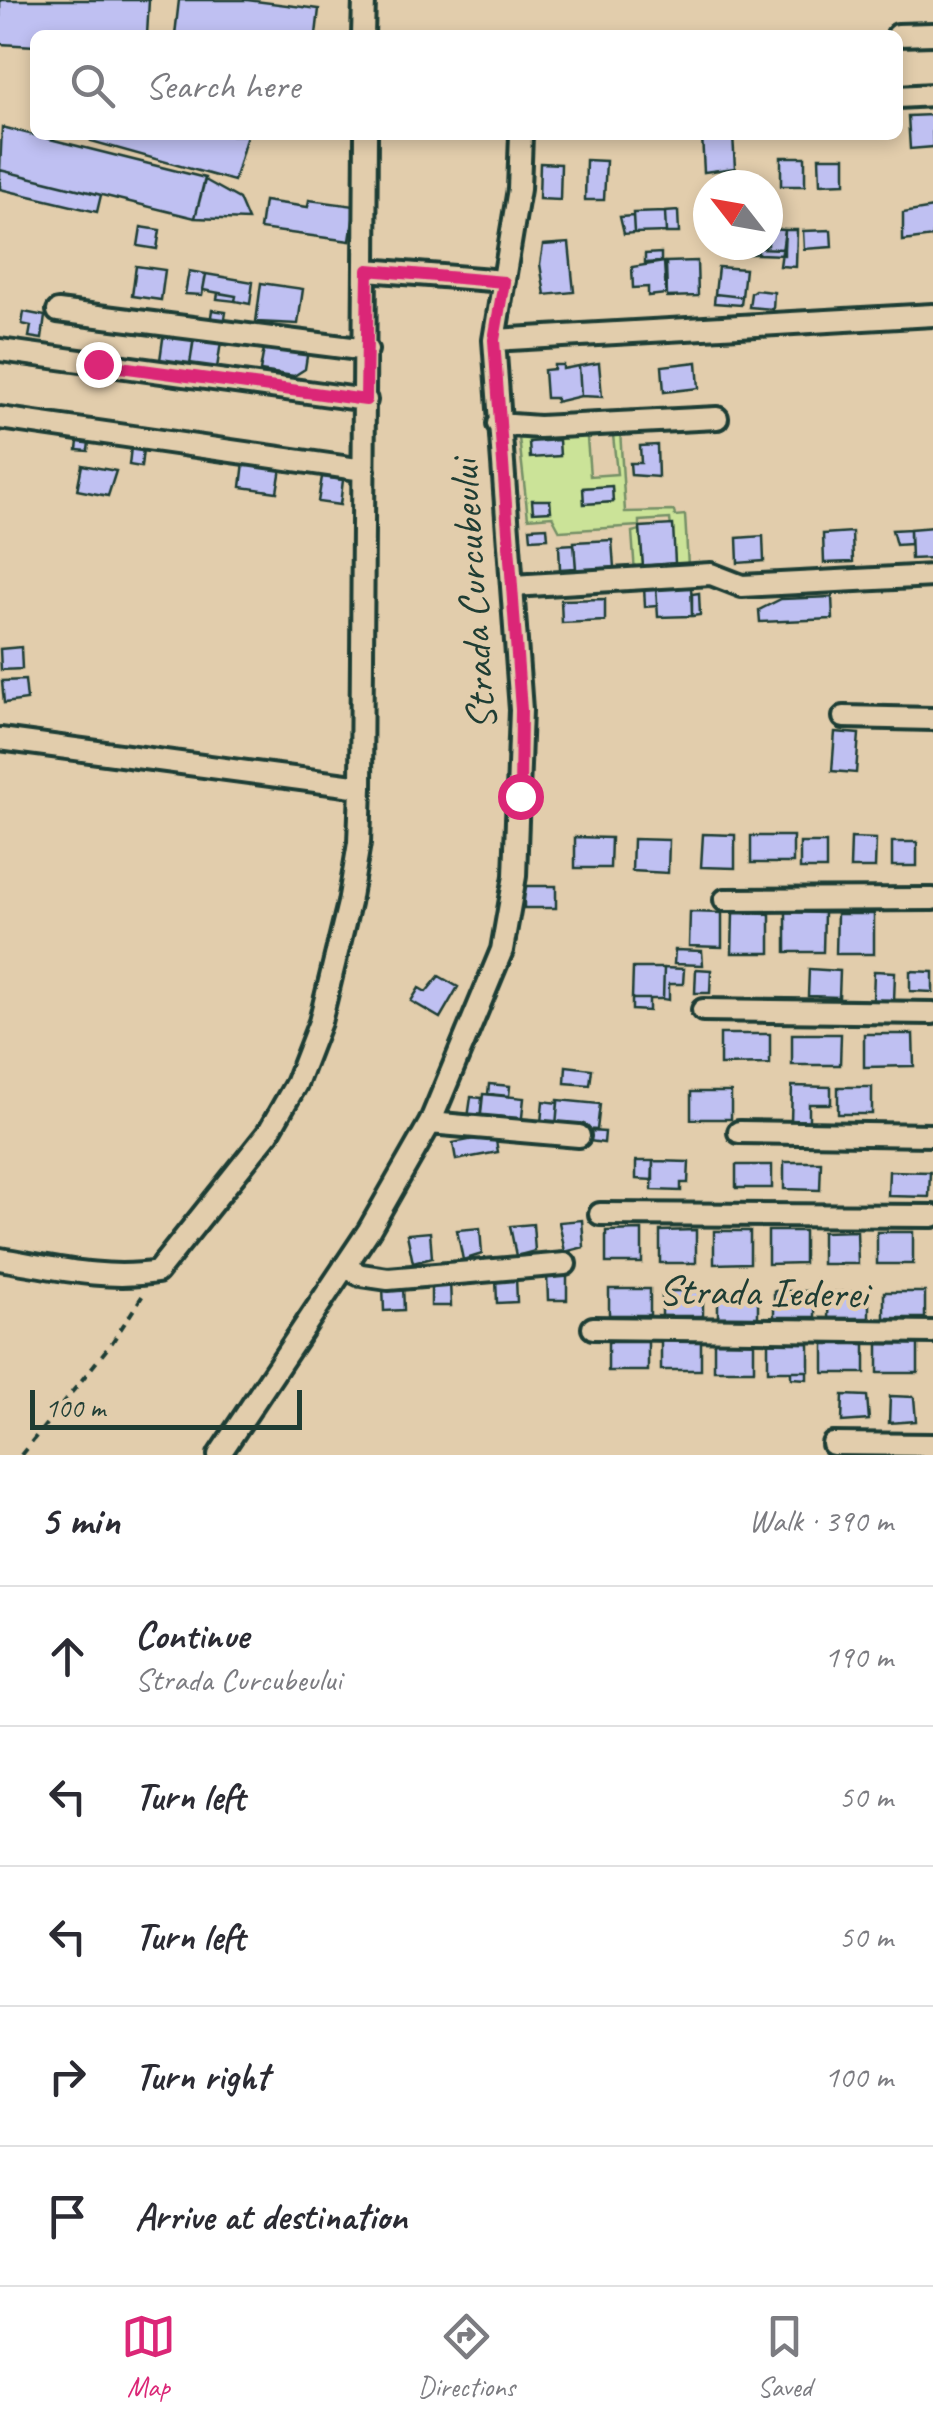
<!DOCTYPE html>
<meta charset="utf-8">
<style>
:root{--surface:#fff;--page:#f2f2f3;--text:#2b2b33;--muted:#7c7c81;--line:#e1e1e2;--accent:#db2777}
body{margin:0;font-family:Caveat,sans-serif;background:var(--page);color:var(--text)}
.compass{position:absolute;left:693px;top:170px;width:90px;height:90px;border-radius:50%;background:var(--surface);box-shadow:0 5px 15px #0003;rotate:301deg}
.scale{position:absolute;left:30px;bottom:25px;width:272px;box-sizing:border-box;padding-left:10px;border:5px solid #1f3d34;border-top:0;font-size:28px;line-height:35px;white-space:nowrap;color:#1f3d34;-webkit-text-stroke:8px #e2cdac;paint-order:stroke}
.stop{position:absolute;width:30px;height:30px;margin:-22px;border:8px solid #db2777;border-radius:50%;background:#fff}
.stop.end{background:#db2777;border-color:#fff;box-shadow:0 2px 10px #0008}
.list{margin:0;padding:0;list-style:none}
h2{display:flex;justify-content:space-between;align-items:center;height:130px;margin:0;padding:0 40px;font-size:42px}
h2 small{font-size:32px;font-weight:400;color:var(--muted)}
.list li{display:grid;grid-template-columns:65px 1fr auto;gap:30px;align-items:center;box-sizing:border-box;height:140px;padding:0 40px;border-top:2px solid var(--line)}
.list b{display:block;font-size:38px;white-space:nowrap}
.list p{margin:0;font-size:32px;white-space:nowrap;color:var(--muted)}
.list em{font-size:32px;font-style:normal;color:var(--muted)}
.icon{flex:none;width:55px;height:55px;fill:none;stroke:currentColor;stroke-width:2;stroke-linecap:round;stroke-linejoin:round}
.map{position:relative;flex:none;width:933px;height:1455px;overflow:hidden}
.search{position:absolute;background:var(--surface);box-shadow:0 5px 15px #0003;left:30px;right:30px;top:30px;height:110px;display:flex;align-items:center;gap:25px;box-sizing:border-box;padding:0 35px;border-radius:15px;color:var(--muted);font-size:38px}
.sheet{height:830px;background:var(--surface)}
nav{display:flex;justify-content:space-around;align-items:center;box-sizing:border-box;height:140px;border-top:2px solid var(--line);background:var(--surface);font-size:28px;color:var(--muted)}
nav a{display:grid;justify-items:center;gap:5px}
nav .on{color:var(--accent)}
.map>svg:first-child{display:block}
.green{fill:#cbe398;stroke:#759066;stroke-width:2.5;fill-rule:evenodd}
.building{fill:#bfc0f2;stroke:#1f3d34;stroke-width:2.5}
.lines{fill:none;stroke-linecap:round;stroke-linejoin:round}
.minor-casing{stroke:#1f3d34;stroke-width:28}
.path{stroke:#1f3d34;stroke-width:4;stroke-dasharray:8 8;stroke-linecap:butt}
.minor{stroke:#e2cdac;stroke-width:20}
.route{stroke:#db2777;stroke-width:12}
.labels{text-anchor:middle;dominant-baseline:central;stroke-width:8;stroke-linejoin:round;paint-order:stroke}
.street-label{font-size:42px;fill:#1f3d34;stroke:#e2cdac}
</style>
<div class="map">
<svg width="933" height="1455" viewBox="0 0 933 1455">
<rect width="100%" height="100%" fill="#e2cdac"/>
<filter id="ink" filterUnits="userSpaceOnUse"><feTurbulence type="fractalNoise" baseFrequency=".01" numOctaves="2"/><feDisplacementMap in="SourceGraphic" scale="20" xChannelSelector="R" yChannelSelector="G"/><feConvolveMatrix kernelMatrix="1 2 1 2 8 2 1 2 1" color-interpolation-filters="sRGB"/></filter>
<g filter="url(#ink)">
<path class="green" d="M620 430 625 512 674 511 675 516 685 515 688 566 635 573 632 532 640 530 643 565 675 563 670 519 639 521V526L560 531 552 516 528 518 519 438ZM613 435 617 474 590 476 587 438ZM611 486 612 502 584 504V488Z"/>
<path class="building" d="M0 0H149L147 35H35V46L0 44Z
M179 0H247L319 9 316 35H175Z
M932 115 933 147 910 149 908 116Z
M2 127 205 178 195 218 0 170Z
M93 135H247L234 181 91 141Z
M733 135 735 168 704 172 702 136Z
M781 157H805V186H781Z
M819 157H845V183L820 184Z
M586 160 606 161 604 200H585Z
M540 163 561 164 560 200 539 199Z
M0 170 101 195 97 212 0 189Z
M740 176V185H728V177Z
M205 180 239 199 248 220 195 218Z
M309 200 355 206 350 241 260 229 264 201 308 207Z
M933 208V237L903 241V213Z
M678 211 679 233H666L665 212Z
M665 212 666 232 634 233 633 213Z
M633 216 634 233 624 234 620 217Z
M141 227 160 230 157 249 138 246Z
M768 229 785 230 784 249 758 248 768 245Z
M785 230H797L796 267 780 266Z
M831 230 832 247 804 249 803 231Z
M569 243 574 292 545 295 540 264 543 245Z
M743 245H758V254H743Z
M758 248 784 249V255L758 254Z
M661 253V262L645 263V254Z
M697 261 698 296 667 297 666 262Z
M664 262 666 294 648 296V287L633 288 632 267Z
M136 266 165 270 161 300 132 296Z
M718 267 745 269 742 297 715 294Z
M189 271 206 274 202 295 185 294Z
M206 274 253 282 250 304 235 301 236 296 203 290Z
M261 283 303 289 298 324 256 322Z
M755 290 774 292 773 309 749 307 751 293Z
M218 293 236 296 235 301 217 299Z
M715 294 742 297 741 305 714 303Z
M212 310 226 312 224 325 210 323Z
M24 312 45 316 42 339 29 337 31 326 22 324Z
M164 332 194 336 190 364 160 360Z
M194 338 221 342 217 368 190 364Z
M265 343 308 350 305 369 294 376 260 371Z
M697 362 699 388 664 392 662 366Z
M599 363 602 397 581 396 579 366Z
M554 365H563V369L579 366 581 396 556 402V398H546L544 370 554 369Z
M559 440 560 456 530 458 529 442Z
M78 441 89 442 88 451 77 450Z
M657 445 658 477 631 475 630 463H641L640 446Z
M131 447 143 449 141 467 129 465Z
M244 462 281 468 277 492 241 487Z
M82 465 116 471 108 496 77 490Z
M322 477 343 480 340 505 318 502Z
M612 486 613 502 584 504 583 488Z
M532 500H550L551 511 533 512Z
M673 525 675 563 643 566 640 527Z
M547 527 548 538 531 539 530 528Z
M933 527V558L911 559 910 529Z
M910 529V544L896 545 892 530Z
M852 532 853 562 824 563 823 534Z
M763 536 764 561 738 563 737 538Z
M612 540 614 568 576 570 574 542Z
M574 544 576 568 560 569 559 545Z
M691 584 692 616 658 617 656 586Z
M644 586H656L657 606 645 607Z
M699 593 700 615 692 616V594Z
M832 597 833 619 760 622 759 610 781 599Z
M605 599V621L562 623 561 600Z
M21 647 22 669 1 670 0 649Z
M25 680 27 700 4 703 2 681Z
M835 732 859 734 856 773 832 771Z
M703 834 735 835V868L701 867Z
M751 836H793V863H751Z
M575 837 611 838 610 868H575Z
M851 838 876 839 875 868H850Z
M633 839 669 840 668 873 632 871Z
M892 842H917V866H892Z
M800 843H826V869H800Z
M524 886H556V908H524Z
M690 912 722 913V947L689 946Z
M786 912 824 913 823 952H786Z
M733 913 770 914V953H732Z
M837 914H874V954H836Z
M675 950 702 951 703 965 674 964Z
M633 968H664L663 999H632Z
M664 968 684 969 683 984H669V1000L663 999Z
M696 969 711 970 710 993H695Z
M809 969 840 971 839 997 808 996Z
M874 971 895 972 894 1002 873 1001Z
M910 971 933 972V992L910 991Z
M439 976 458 987 440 1018 411 1001 419 988 426 992Z
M632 999H649V1011L632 1010Z
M720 1034H770V1064L720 1065Z
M792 1034H841L840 1065H792Z
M864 1034H913L914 1066 864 1067Z
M566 1066 592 1069 590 1085 565 1083Z
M489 1084 510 1086 509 1096 488 1094Z
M792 1086 831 1087V1104H809V1122H791Z
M838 1087H872V1114H838Z
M691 1092H731V1119H691Z
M483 1094 524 1098 521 1127 480 1123Z
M471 1097 482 1098 480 1120 468 1118Z
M558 1100 600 1104 597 1130 556 1127Z
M543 1101 558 1103 556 1125 541 1123Z
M590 1131 605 1132 604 1143 589 1141Z
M495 1135 498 1152 456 1160 453 1143Z
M636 1161H653V1180L636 1179Z
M653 1161 689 1162 688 1183H681V1191L652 1190Z
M784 1162H821L820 1190 784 1189Z
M736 1165H772V1188H736Z
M889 1171 930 1172 929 1197 888 1196Z
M582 1220 584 1247 565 1252 559 1222Z
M533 1224 535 1251 516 1256 510 1226Z
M480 1228 482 1254 463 1260 457 1230Z
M642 1230V1263H606V1231Z
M696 1230V1263H660V1231Z
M714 1231H750V1263L714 1264Z
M768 1231H804V1263L768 1264Z
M857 1231 858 1264H822V1232Z
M430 1232 432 1258 413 1263 407 1234Z
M877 1232H913V1264H877Z
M547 1275H567V1300H548Z
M516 1277 517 1302 497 1303 496 1278Z
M431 1281H450L451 1306H431Z
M403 1285 404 1310 384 1311 383 1286Z
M609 1289H650V1315H609Z
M662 1291H703V1316H662Z
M718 1291H758V1317H718Z
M774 1291H815V1317H774Z
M829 1292H869V1318H828Z
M884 1292H925V1318H884Z
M661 1341H701V1370H661Z
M714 1341H754V1370H714Z
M608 1342H648V1371H608Z
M768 1342H809V1371H768Z
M824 1344H865V1373H824Z
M878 1344H918V1373H878Z
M791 1371H807V1379L791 1378Z
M843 1395 867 1396 869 1420 842 1422Z
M890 1396 914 1397 916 1421 889 1423Z"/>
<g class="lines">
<defs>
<path id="minor" d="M363 35 364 0
M898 35 933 34
M898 97 933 95
M367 270 504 281
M58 311 367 350
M494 340 933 315
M0 350 366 400
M0 418 364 470
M498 424 539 427 717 418
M513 586 711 574 742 586 933 576
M844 717 933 719
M0 739 361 787
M725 900 933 899
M703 1010 933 1013
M430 1123 579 1136
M739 1132 933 1135
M600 1214 933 1216
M0 1259C51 1267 106 1281 157 1272L268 1133 296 1084 320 1022 349 903 359 843 361 787 366 135
M344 1267 361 1275 388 1279 565 1264
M593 1328 933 1332
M833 1444 933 1445
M219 1455 369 1230 430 1123 502 950 515 876 521 710 494 340 519 189 521 135"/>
</defs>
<use href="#minor" class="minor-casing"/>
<path class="path" d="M21 1455 111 1344 145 1292"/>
<use href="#minor" class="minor"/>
</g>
</g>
<g class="lines" filter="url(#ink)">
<path class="route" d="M98 364 366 400 368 270 504 282 494 340 521 710 520 796"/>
</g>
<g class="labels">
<g class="street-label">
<text transform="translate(473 595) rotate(-94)">Strada Curcubeului</text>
<text transform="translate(763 1292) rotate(1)">Strada Iederei</text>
</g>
</g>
</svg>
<svg class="compass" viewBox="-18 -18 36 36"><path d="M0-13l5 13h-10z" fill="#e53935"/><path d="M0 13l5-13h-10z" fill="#7c7c81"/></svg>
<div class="scale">100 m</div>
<div class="stop" style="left:520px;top:796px"></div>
<div class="stop end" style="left:98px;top:364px"></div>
<div class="search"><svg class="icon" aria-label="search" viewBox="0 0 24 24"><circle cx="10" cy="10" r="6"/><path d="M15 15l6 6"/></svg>Search here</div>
</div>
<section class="sheet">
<h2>5 min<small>Walk · 390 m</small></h2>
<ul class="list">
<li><svg class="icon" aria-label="ahead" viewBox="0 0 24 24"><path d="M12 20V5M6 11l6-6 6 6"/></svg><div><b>Continue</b><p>Strada Curcubeului</p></div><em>190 m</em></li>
<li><svg class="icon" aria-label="left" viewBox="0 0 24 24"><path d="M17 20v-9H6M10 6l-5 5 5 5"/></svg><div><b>Turn left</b></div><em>50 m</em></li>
<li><svg class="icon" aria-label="left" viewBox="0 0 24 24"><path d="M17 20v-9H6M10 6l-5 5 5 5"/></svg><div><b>Turn left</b></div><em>50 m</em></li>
<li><svg class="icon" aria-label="right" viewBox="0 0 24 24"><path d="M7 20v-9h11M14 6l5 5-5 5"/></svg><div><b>Turn right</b></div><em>100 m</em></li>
<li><svg class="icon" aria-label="arrive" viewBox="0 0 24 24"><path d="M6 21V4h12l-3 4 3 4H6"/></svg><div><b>Arrive at destination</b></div></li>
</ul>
</section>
<nav>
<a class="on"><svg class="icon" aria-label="map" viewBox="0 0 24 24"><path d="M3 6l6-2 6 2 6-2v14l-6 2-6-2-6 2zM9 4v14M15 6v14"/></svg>Map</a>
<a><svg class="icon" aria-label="directions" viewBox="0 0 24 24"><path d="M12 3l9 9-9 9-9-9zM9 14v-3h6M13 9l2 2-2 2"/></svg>Directions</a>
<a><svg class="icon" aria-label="saved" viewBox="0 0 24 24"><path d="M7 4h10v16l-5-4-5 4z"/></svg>Saved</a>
</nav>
